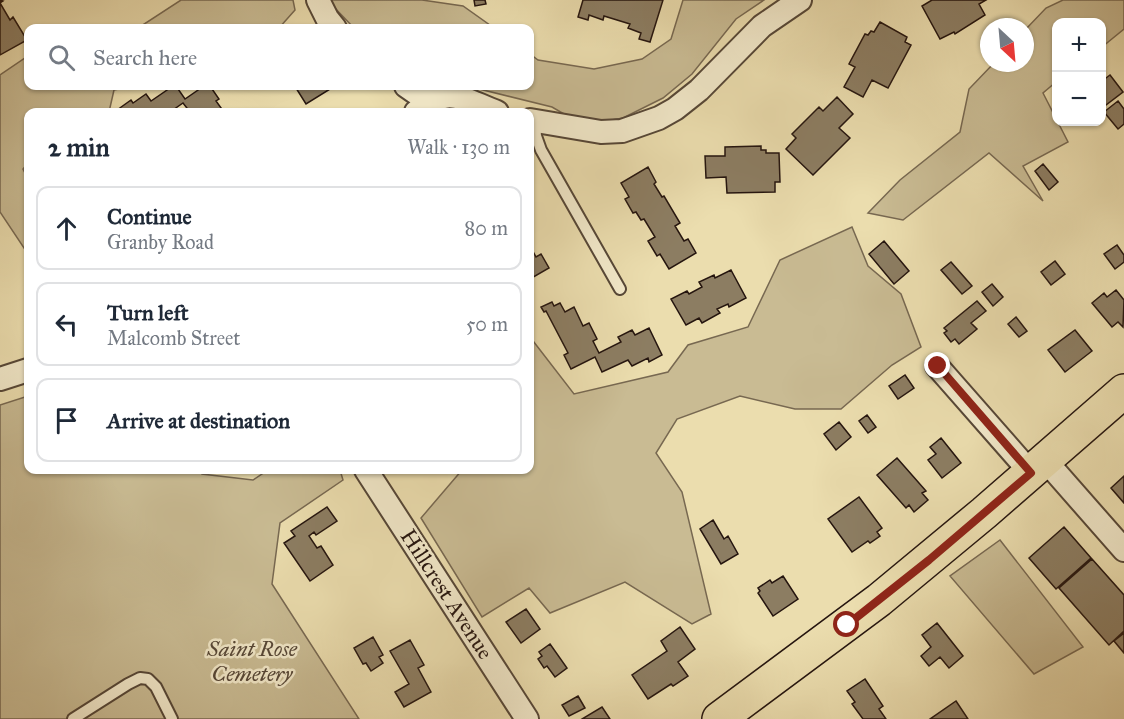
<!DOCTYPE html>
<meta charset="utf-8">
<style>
:root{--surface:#fff;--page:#f2f2f3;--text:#1f2937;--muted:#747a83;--line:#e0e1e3}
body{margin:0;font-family:"IM FELL Great Primer",serif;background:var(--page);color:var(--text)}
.controls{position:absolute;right:18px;top:18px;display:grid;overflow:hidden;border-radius:12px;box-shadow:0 2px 4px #0004}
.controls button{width:54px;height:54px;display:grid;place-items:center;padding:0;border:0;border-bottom:2px solid var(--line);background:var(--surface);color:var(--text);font:30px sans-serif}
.compass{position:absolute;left:980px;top:18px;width:54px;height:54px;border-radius:50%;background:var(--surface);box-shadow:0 2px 4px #0004;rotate:154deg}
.stop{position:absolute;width:18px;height:18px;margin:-14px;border:4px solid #8f2418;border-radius:50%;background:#fff}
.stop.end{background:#8f2418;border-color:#fff;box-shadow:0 2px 6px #0008}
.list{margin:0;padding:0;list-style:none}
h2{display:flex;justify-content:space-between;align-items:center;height:78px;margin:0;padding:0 24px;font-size:26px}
h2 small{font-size:20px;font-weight:400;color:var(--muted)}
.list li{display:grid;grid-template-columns:39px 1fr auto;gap:18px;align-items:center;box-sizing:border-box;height:84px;margin:0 12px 12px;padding:0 12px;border:2px solid var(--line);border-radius:12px}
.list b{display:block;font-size:22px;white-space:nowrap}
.list p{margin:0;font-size:20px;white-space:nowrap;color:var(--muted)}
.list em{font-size:20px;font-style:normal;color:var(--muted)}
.icon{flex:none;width:33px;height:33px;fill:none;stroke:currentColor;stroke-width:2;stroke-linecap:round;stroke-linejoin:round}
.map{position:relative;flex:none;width:1124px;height:719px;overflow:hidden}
.search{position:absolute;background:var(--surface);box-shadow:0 2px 4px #0004;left:24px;top:24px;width:510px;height:66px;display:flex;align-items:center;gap:15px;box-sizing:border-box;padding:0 21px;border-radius:12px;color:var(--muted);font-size:22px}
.panel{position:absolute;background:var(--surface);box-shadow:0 2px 4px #0004;left:24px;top:108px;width:510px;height:366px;border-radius:12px}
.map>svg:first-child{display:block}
.green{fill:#c9bb93;stroke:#776851;stroke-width:1.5}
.building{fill:#8c7d62;stroke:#25150f;stroke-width:1.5}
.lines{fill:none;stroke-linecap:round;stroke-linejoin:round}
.lane-casing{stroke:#564737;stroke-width:14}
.street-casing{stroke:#564737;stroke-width:26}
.primary-casing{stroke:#25150f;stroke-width:36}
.lane{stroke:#f2e9ca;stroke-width:10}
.street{stroke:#f2e9ca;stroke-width:22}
.primary{stroke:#ebddae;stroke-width:33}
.route{stroke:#8f2418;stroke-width:8}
.labels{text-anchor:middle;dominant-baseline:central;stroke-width:5;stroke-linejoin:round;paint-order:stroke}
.street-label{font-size:22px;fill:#25150f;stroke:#f2e9ca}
.park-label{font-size:22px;font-style:italic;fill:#564737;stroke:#f2e9ca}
</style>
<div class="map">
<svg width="1124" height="719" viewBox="0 0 1124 719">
<rect width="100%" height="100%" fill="#ebddae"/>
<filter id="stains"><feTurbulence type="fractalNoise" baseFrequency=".00333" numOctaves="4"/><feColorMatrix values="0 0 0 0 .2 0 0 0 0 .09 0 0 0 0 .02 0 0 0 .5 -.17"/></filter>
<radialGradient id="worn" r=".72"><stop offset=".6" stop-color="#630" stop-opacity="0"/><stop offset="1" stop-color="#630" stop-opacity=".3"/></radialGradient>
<path class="green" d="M181 0H293L295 10 279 28H138Z
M330 0H422L463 6 494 28H354L331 4Z
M683 0H764L736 19 692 74 663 98 623 118 583 125 552 107 467 86H530V54L538 60 594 69 642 59 671 39Z
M1063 0H1124V29L1102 47V22H1056V82L1043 93 1068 142 1023 166 1043 201 989 153 903 220 868 213 900 180 960 132 969 89 994 63H1025V30L1046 8Z
M28 56V86H133L114 90 109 112H28V163L23 169 28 179V254L0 212V75Z
M852 227 868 266 901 294 921 347 892 365 841 409H795L740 396 677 419 656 453 682 492 711 614 692 624 625 582 550 613 529 588 482 617 421 518 462 470H530V337L574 394 668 372 688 345 748 327 780 260Z
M28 396V470H202V474L253 480 268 470H340L343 480 280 523 272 584 359 719H0V405Z
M1000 540 1083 647 1034 674 950 576Z"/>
<path class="building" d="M0 0 3 1 0 3 10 20 13 17 27 40 0 55Z
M474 0H485L486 4 475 6Z
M583 0H663L650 42 639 39 641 33 628 28 630 24 604 16 603 20 589 15 588 20 578 17Z
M932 0H986L979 4 985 15 955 34 954 32 940 39 922 6Z
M880 22 907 37 905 42 911 45 888 88 872 80 863 97 844 87 855 67 849 64 865 34 868 35 871 31 874 32Z
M1110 75 1123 92 1102 108V81Z
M173 86H176L185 99 204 86H210L219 99 216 101 224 112H190L183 103 170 112H119L117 110 131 100 133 103 146 94 151 101Z
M300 86H335L306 104 296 88Z
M837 97 853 114 839 128 850 138 813 175 786 149 796 138 792 134 819 107 823 111Z
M1118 101 1124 109V124L1118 129 1104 112Z
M761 146V150H766V153H779L780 182H775V192L727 193 726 177 706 178 705 156H725V147Z
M1043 164 1058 182 1049 190 1035 171Z
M648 167 656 182 654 184 662 197 664 196 680 223 675 226 684 241 688 239 696 253 669 269 660 254 657 256 648 241 655 237 644 219 641 220 636 212 633 213 625 199 629 197 621 183Z
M884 241 909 271 894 284 869 254Z
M1117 245 1124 255V262L1115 269 1104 254Z
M530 246 536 257 541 254 549 268 530 279Z
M1055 261 1065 274 1051 285 1041 272Z
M951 262 972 286 962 294 941 270Z
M731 270 746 298 729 307 728 304 717 309 720 313 702 323 699 318 686 325 671 299 687 291 689 294 702 287 699 282 714 275 715 278Z
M992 284 1003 297 993 306 982 292Z
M1116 290 1124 300 1123 327 1118 322 1112 327 1092 303 1104 293 1107 297Z
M977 301 986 311 971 323 977 329 959 344 955 339 951 342 944 333 947 331 944 328Z
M552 302 554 306 560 303 565 312 574 307 583 326 589 323 597 339 593 341 599 353 621 342 618 337 632 330 635 335 649 328 662 355 649 362 648 358 632 366 628 360 602 372 595 357 571 369 564 355 568 353 546 311 544 312 541 307Z
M1016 317 1027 331 1019 337 1008 324Z
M1075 330 1092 351 1065 372 1048 350Z
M905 375 914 388 898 399 889 386Z
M867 415 876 427 868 433 859 421Z
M839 422 851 437 836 450 824 434Z
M941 438 961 463 942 478 928 460 936 454 930 447Z
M897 458 926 491 922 493 928 500 914 512 909 505 906 508 877 475Z
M1124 476V503L1111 488Z
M859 497 882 528 877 532 880 536 870 543 868 541 852 552 828 519Z
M327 507 337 521 316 535 314 532 309 536 317 548 321 546 333 565 310 581 284 543 295 536 291 531Z
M713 520 724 539 728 536 738 554 721 564 700 529Z
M1064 527 1091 558 1056 589 1029 558Z
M1092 559 1124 595V631L1109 645 1059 588Z
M783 576 798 599 773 616 758 593 760 591 758 588 770 580 772 583Z
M526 609 540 629 521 643 506 622Z
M937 623 963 656 949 668 940 657 929 666 921 656 931 647 922 635Z
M680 627 695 649 678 662 688 676 673 686 671 684 648 699 632 675 667 651 661 641Z
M1124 633V653L1114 641Z
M373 637 383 655 379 657 383 663 371 671 366 663 363 664 354 648Z
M410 640 424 665 418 668 431 692 404 707 395 692 409 684 390 651Z
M550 644 567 668 555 677 547 666 544 668 538 659 542 656 539 652Z
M865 679 883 706 879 709 886 719H863L852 704 855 702 847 691Z
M578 696 585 708 569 716 562 705Z
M956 701 968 719H930Z
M602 707 610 719H582Z"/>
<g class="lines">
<defs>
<path id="lane" d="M535 122 536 136 541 150 620 289
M73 719 128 684 140 678 148 679 156 687 172 719"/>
<path id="street" d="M318 0 327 18 335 28
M406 86 429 102
M416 112C449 84 462 99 497 112
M530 120 601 132 622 131 659 118 675 109 699 90 762 26 800 0
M937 366 1031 473
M0 379 28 370
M1045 460 1124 550
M366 470 527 719"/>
<path id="primary" d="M719 719 879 600 984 513 1124 391"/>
</defs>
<use href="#lane" class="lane-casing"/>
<use href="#street" class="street-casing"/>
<use href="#primary" class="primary-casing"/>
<use href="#lane" class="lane"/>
<use href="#street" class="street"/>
<use href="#primary" class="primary"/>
</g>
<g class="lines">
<path class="route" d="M847 625 929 560 1031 473 938 366"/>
</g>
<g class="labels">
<g class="street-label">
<text transform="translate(447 594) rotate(57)">Hillcrest Avenue</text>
</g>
<g class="park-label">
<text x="252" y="648">Saint Rose<tspan x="252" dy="25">Cemetery</tspan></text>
</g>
</g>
<rect width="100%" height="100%" filter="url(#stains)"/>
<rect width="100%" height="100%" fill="url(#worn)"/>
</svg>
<div class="controls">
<button>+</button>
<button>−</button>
</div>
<svg class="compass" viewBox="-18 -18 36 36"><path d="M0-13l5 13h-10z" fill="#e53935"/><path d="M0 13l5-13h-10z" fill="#747a83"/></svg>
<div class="stop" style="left:847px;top:625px"></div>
<div class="stop end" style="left:938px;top:366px"></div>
<div class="search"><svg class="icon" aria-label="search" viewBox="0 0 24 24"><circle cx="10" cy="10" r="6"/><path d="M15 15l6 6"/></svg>Search here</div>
<section class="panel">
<h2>2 min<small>Walk · 130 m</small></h2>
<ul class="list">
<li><svg class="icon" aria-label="ahead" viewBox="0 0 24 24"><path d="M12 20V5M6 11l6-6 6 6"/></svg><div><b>Continue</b><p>Granby Road</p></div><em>80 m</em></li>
<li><svg class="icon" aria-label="left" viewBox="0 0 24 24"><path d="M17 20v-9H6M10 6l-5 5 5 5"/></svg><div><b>Turn left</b><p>Malcomb Street</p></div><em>50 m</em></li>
<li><svg class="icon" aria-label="arrive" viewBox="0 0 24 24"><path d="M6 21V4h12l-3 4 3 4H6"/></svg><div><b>Arrive at destination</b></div></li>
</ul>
</section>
</div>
